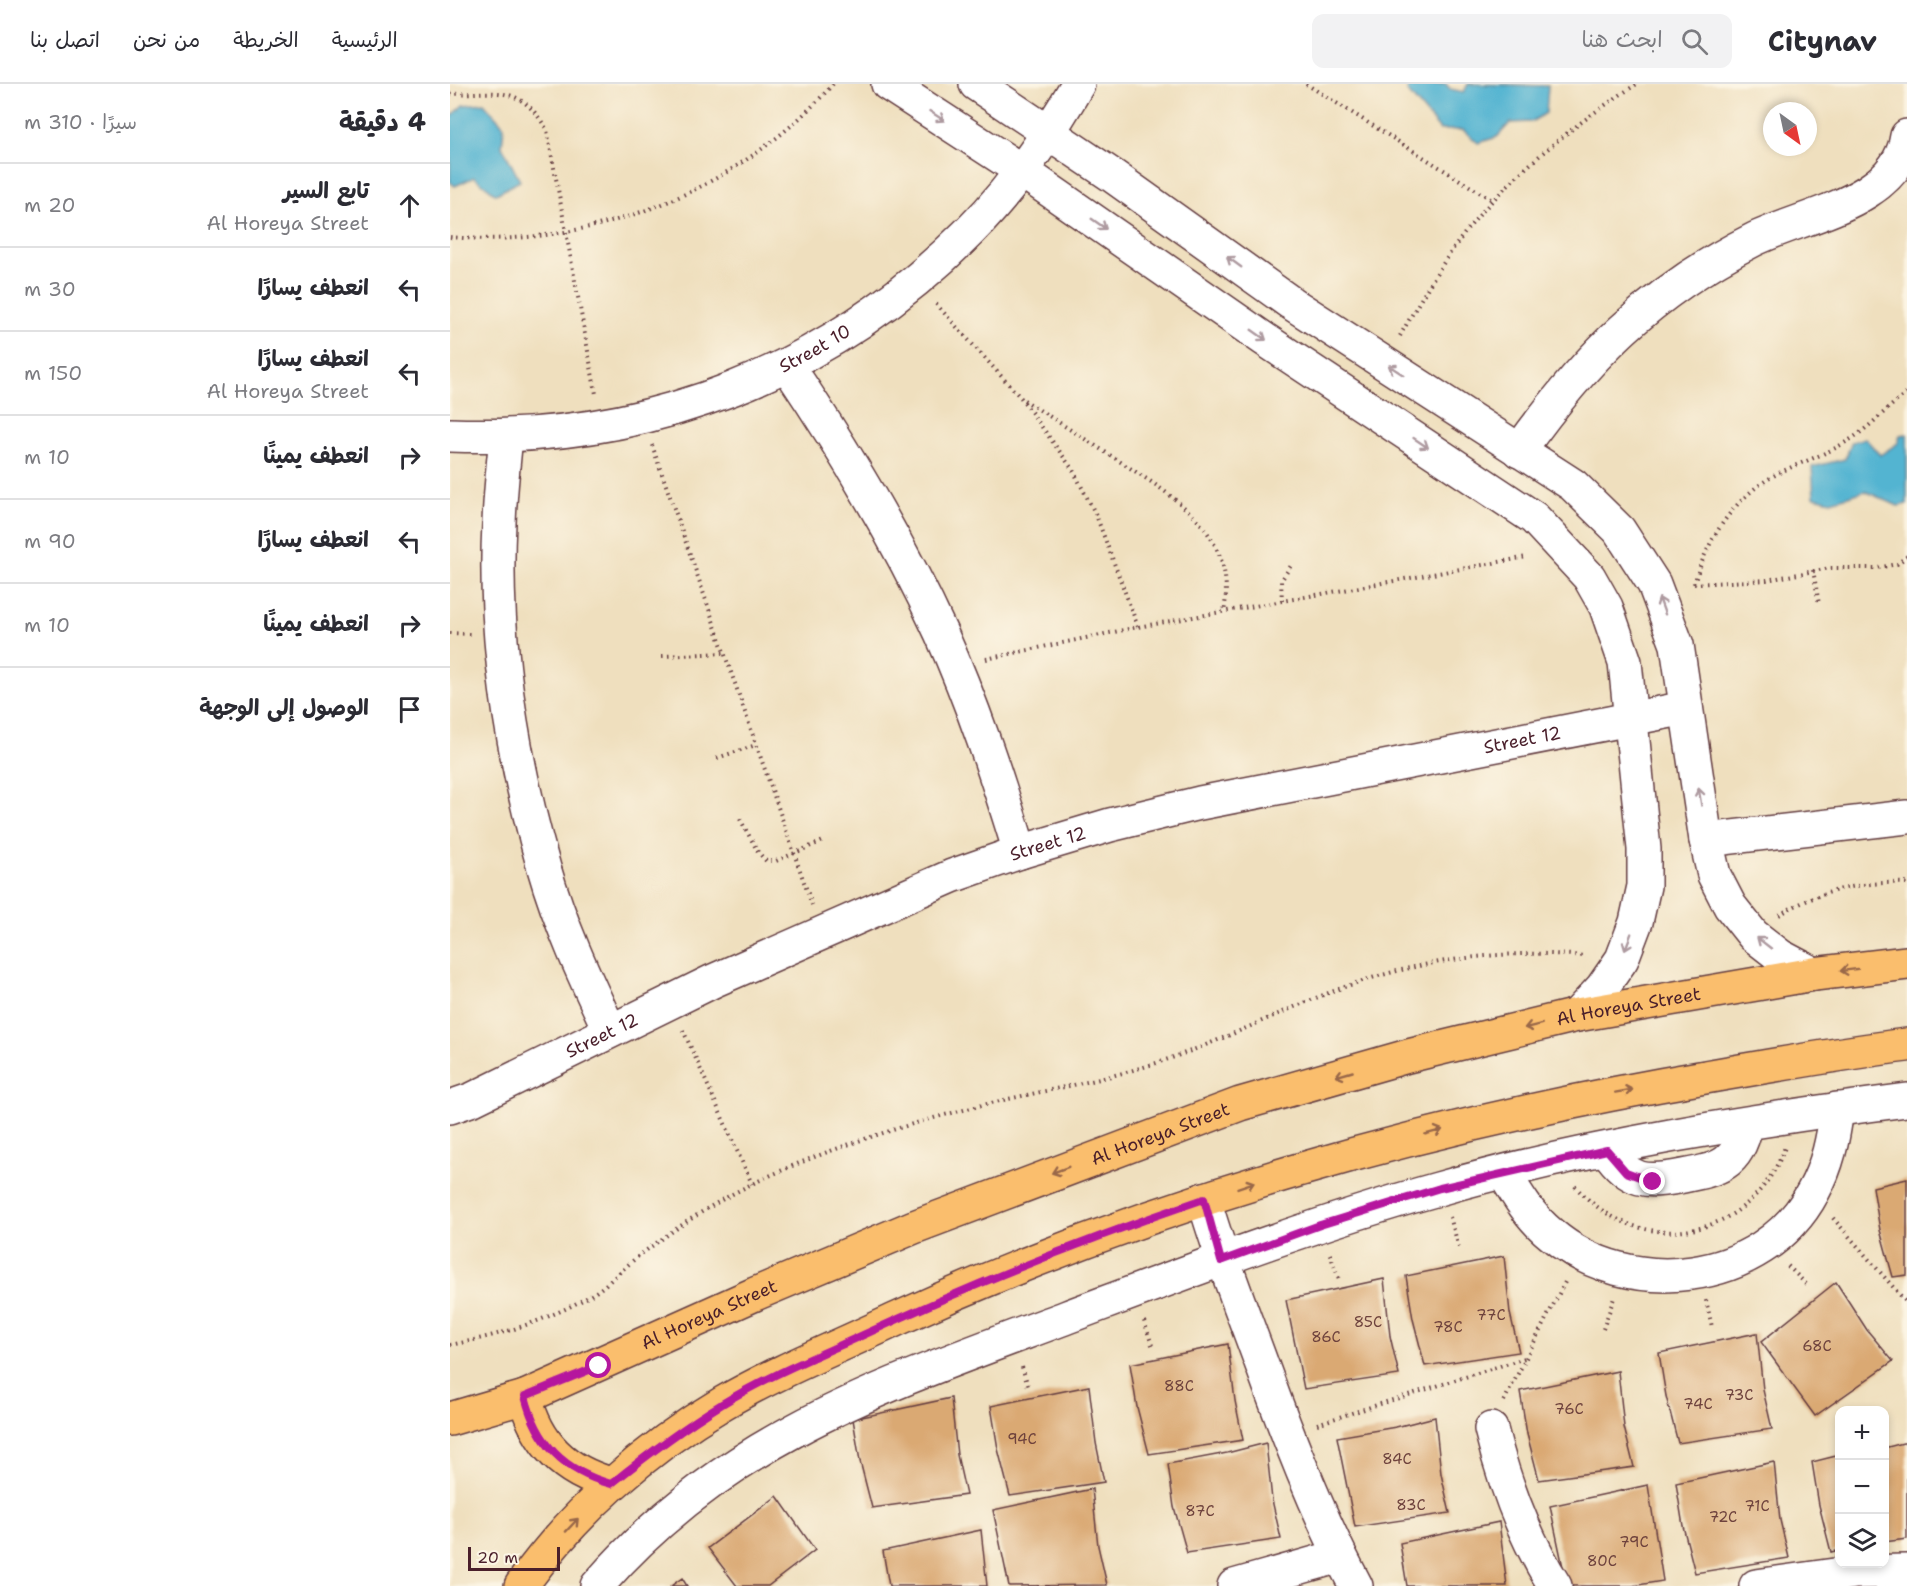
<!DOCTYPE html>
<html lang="ar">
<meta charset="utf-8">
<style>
:root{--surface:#fff;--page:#f2f2f3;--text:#2b2b33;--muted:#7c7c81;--line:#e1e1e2}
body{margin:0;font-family:"Shantell Sans","Playpen Sans Arabic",sans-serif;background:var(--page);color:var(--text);direction:rtl}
.controls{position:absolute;right:18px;bottom:18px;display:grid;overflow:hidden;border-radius:12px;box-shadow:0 3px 9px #0003}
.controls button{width:54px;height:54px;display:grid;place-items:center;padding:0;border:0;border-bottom:2px solid var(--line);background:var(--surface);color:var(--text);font:30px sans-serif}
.compass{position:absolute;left:1313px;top:18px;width:54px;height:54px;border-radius:50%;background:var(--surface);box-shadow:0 3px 9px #0003;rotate:147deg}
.scale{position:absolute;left:18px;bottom:15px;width:92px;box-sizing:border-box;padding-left:6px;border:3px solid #4a1f2b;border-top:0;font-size:16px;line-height:21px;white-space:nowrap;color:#4a1f2b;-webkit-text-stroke:4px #fcf5e5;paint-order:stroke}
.stop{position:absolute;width:18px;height:18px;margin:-14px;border:4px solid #b5179e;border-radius:50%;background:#fff}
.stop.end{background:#b5179e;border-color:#fff;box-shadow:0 2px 6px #0008}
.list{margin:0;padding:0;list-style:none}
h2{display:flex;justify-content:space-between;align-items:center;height:78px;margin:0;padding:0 24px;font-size:26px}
h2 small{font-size:20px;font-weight:400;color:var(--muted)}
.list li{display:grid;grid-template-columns:39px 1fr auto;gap:18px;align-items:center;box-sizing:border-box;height:84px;padding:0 24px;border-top:2px solid var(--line)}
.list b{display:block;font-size:22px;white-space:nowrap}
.list p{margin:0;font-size:20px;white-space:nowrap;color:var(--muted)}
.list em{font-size:20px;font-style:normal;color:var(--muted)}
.icon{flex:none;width:33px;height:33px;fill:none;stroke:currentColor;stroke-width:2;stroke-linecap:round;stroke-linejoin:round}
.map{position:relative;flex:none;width:1457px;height:1502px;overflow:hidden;direction:ltr}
header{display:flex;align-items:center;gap:36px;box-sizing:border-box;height:84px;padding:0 30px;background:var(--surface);border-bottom:2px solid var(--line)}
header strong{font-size:28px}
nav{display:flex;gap:33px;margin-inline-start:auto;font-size:21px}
.search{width:420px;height:54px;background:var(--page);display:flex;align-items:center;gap:15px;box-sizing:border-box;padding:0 21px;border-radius:12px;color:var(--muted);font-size:22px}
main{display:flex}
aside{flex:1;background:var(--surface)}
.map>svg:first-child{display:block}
.water{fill:#52b4d1;stroke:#4e6a7e;stroke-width:1.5}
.building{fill:#daa973}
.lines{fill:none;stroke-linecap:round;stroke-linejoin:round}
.minor-casing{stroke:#633c41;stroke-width:36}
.major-casing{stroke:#633c41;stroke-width:36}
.path{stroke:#633c41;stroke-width:4;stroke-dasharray:1.5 4.5;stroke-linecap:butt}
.minor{stroke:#fff;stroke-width:33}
.major{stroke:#fabe6d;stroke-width:33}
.oneway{stroke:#ae9aa0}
.oneway2{stroke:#996749}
.route{stroke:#b5179e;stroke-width:8}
.labels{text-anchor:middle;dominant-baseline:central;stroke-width:5;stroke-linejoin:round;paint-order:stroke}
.number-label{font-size:15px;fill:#6e423d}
.street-label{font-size:18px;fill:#4a1f2b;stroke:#fcf5e5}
</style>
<header>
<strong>Citynav</strong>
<div class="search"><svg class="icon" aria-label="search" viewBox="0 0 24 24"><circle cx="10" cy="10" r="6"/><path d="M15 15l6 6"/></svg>ابحث هنا</div>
<nav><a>الرئيسية</a><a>الخريطة</a><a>من نحن</a><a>اتصل بنا</a></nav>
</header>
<main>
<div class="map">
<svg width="1457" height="1502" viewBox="0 0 1457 1502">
<rect width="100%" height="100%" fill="#fcf5e5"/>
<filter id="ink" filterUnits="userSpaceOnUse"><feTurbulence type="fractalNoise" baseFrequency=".0167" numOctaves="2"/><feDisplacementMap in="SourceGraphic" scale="12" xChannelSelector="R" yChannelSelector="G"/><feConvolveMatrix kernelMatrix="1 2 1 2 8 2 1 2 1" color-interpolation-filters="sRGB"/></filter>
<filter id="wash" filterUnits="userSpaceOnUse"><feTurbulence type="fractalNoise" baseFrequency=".008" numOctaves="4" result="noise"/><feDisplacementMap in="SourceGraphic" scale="24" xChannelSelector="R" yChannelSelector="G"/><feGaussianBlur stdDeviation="1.35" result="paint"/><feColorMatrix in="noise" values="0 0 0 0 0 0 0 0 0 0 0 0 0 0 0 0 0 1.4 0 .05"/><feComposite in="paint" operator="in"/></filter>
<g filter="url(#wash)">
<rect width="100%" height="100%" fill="#efdfbe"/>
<path class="water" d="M959 0H996L1000 5 1014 8 1018 0 1098 2 1096 29 1081 38 1060 39 1047 53 1028 59 1013 46H990L957 7Z
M34 19 54 42 52 62 70 97 46 110 24 93 5 102 0 98V34L13 21Z
M1457 350V420L1448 422 1415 407 1381 417 1364 413 1362 383 1395 375 1402 358 1415 354 1430 371 1448 359 1450 351Z"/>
<g id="blocks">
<path class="building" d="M1457 1095V1191L1443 1193 1430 1146 1423 1103Z
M1054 1172 1060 1229 1069 1268 975 1282 963 1235 956 1192Z
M934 1195 940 1252 949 1291 854 1305 836 1216Z
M1386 1198 1417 1246 1443 1277 1365 1332 1311 1258Z
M1307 1249 1313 1306 1322 1345 1228 1359 1216 1312 1209 1269Z
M778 1260 785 1317 793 1356 699 1370 687 1323 680 1280Z
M1168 1287 1174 1343 1184 1383 1089 1396 1077 1350 1070 1307Z
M639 1302 646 1359 654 1398 560 1412 548 1365 541 1322Z
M501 1314 507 1371 516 1411 422 1424 410 1377 403 1335Z
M985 1333 991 1390 1000 1429 905 1443 887 1353 946 1343Z
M1457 1358V1455L1434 1458V1364Z
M816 1359 822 1416 831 1455 737 1469 724 1423 718 1380 777 1369Z
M1390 1371V1466L1381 1468 1369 1421 1362 1378Z
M1324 1378 1330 1436 1339 1474 1245 1489 1233 1442 1226 1399Z
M1198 1401 1213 1497 1182 1502H1117L1100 1422Z
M642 1405 648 1462 657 1501 559 1502 543 1426Z
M327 1412 365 1466 318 1502H287L258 1464Z
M1049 1438 1057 1502H957L950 1459Z
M531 1446 537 1502H439L433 1467Z
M232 1494 237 1502H221Z"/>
</g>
</g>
<g filter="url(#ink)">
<use href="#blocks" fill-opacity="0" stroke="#633c41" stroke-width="1.5"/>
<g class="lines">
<defs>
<g id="minor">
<path d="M438 0 572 87 814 255 1084 434 1139 493 1156 523 1175 578 1194 765V802L1186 838 1172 875 1152 904 1127 931"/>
<path d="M526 0 663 92 841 219 1123 401 1169 446 1204 500 1227 561 1256 756 1264 791 1280 822 1303 851 1330 872 1364 890"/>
<path d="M337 281C395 367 448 455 491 549 523 620 547 693 570 768"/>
<path id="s1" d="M0 351C199 359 380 288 521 146 564 103 598 52 628 0"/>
<path d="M56 353C53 382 50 410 49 439 43 555 62 672 94 784 110 840 135 894 160 947"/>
<path d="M1069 367C1135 274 1200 208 1303 156 1353 131 1448 118 1457 52"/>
<path d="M1256 756 1457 733"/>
<path id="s2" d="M0 1023 23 1015 263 897 502 792 570 768 660 741 750 719 1236 624"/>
<path d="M1157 1066C1179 1099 1197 1099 1233 1092 1269 1085 1288 1081 1296 1041"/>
<path d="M1054 1089C1067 1111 1080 1133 1101 1150 1178 1216 1313 1202 1363 1108 1378 1081 1383 1055 1387 1025"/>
<path d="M754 1115C771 1176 795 1233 816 1292 842 1364 870 1435 906 1502"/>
<path d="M1041 1345C1055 1402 1074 1453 1105 1502"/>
<path d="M147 1502C276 1352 439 1300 617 1233 740 1187 862 1140 988 1105 1138 1062 1302 1036 1457 1016"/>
<path d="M784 1502 890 1472"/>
<path d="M1306 1502 1406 1488 1457 1487"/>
</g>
<g id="major">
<path d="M75 1313C87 1360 114 1387 161 1400"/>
<path id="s3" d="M0 1335 75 1313 305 1210 464 1143 790 1020 958 972 1127 931 1364 890 1457 879"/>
<path d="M71 1502C124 1428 195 1365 273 1319 328 1287 388 1263 445 1236 707 1116 978 1040 1261 992 1326 981 1391 969 1457 961"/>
</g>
</defs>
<use href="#minor" class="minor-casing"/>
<use href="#major" class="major-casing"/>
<path class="path" d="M856 0 1042 116
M0 10C48 9 70 0 97 46L146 310
M0 153C140 166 291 106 383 0
M486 220 571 314 623 386 646 431 688 543
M950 252C976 205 1006 154 1044 115 1086 71 1135 33 1187 0
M574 316C605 336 635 355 666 375 723 412 788 448 774 528
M202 361 362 821
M1363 486 1369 520
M1244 500C1258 454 1285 411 1329 389 1351 378 1375 371 1396 358 1419 345 1436 324 1457 309
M1244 500 1317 496 1380 484H1427L1447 480 1457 472
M832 517 831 497 842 480
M0 549 20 550
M212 572 274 569
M536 575 688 543 1077 473
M267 674 306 661
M290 735 308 768 316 777H326L373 757
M1329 831C1368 807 1412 797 1457 799
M233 946 302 1100
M1125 1102C1190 1177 1301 1157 1335 1063
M1000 1133 1010 1167
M1383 1134 1457 1219
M880 1170 889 1195
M1338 1182 1359 1203
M1256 1216 1262 1243
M694 1237 703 1264
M1153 1245 1164 1214
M0 1261C48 1252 96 1237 138 1213 157 1202 173 1184 190 1171 226 1144 264 1118 304 1099 380 1063 460 1039 541 1019 591 1007 641 999 690 984 753 966 811 936 871 912 954 878 1046 864 1135 872
M572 1283 578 1302
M1054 1317 1115 1198
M867 1340 1075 1274"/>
<use href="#minor" class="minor"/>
<use href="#major" class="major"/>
</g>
<defs><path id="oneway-shaft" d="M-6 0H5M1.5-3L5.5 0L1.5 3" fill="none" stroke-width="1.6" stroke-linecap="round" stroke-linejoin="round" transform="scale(1.5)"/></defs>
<g class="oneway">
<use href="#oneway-shaft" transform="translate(487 32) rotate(33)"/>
<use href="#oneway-shaft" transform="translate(649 140) rotate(35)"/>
<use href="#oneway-shaft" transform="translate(784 178) rotate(-144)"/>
<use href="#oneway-shaft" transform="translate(809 251) rotate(35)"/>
<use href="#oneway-shaft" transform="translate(946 286) rotate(-147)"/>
<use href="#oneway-shaft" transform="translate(971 359) rotate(34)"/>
<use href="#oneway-shaft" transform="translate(1212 522) rotate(-110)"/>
<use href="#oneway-shaft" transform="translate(1250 713) rotate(-99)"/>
<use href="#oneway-shaft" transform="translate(1178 858) rotate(111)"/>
<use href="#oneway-shaft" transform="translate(1314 859) rotate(-142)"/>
</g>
<g class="oneway2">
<use href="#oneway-shaft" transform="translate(1399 886) rotate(173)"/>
<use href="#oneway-shaft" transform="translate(1083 942) rotate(166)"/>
<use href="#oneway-shaft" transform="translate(894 990) rotate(164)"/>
<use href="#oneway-shaft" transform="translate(1174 1007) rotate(-10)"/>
<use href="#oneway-shaft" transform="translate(984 1048) rotate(-15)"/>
<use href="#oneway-shaft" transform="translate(610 1086) rotate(159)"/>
<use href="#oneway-shaft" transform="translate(796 1101) rotate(-19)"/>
<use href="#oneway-shaft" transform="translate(122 1441) rotate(-47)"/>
</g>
</g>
<g class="lines" filter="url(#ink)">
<path class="route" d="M149 1282 75 1312C87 1360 114 1387 161 1400 197 1371 233 1344 272 1320 316 1293 365 1273 411 1252 523 1200 637 1155 754 1115L771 1177 870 1141 990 1104 1157 1066 1176 1088 1203 1098"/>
</g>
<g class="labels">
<g class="number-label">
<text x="1041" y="1231">77C</text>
<text x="918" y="1238">85C</text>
<text x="998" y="1243">78C</text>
<text x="876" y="1253">86C</text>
<text x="1367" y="1262">68C</text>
<text x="729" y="1302">88C</text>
<text x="1289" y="1311">73C</text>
<text x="1248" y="1320">74C</text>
<text x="1119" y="1325">76C</text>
<text x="572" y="1355">94C</text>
<text x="947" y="1375">84C</text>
<text x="961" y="1421">83C</text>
<text x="1307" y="1422">71C</text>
<text x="750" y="1427">87C</text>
<text x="1273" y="1433">72C</text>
<text x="1184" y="1458">79C</text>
<text x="1152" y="1477">80C</text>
</g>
<g class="street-label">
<text stroke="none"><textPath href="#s1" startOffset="380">Street 10</textPath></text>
<text stroke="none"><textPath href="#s2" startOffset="1140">Street 12</textPath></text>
<text stroke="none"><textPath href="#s2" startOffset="654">Street 12</textPath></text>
<text stroke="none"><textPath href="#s3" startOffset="1252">Al Horeya Street</textPath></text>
<text stroke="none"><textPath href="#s2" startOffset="168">Street 12</textPath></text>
<text stroke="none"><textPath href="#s3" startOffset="766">Al Horeya Street</textPath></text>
<text stroke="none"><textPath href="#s3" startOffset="280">Al Horeya Street</textPath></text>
</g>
</g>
</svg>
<div class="controls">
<button>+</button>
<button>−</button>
<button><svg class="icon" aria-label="layers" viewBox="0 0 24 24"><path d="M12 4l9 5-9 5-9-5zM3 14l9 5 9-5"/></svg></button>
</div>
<svg class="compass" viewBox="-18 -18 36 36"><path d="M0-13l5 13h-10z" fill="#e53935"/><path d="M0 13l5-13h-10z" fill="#7c7c81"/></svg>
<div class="scale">20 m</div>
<div class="stop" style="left:149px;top:1282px"></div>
<div class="stop end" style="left:1203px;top:1098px"></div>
</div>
<aside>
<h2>4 دقيقة<small>سيرًا · 310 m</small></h2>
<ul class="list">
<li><svg class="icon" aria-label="ahead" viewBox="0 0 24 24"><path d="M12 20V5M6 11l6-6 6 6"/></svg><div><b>تابع السير</b><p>Al Horeya Street</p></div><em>20 m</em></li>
<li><svg class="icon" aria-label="left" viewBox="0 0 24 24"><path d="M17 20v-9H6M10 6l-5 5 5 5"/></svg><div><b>انعطف يسارًا</b></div><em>30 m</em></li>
<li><svg class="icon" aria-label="left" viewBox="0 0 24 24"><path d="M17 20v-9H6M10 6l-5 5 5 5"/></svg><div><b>انعطف يسارًا</b><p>Al Horeya Street</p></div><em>150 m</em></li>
<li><svg class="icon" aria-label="right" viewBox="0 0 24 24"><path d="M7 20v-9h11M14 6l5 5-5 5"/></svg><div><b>انعطف يمينًا</b></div><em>10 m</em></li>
<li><svg class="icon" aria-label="left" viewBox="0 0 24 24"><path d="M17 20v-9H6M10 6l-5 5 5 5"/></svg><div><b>انعطف يسارًا</b></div><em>90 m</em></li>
<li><svg class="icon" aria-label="right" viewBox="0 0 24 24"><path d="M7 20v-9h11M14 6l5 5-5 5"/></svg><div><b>انعطف يمينًا</b></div><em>10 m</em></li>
<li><svg class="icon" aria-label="arrive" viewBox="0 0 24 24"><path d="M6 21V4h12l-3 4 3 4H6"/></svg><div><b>الوصول إلى الوجهة</b></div></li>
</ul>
</aside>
</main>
